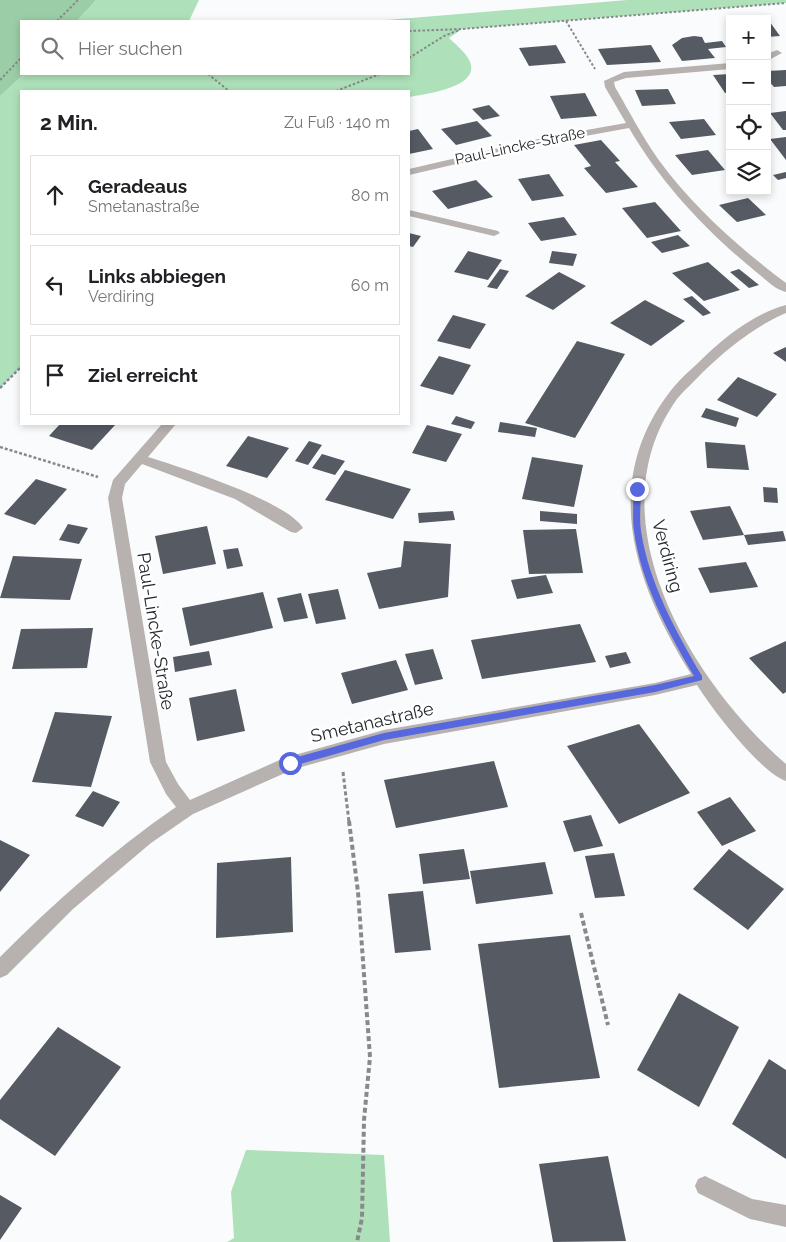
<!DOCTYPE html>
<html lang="de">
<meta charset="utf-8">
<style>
:root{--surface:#fff;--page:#f6f6f6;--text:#202124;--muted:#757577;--line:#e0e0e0}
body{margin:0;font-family:Raleway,sans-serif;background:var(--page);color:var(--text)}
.controls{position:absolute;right:15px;top:15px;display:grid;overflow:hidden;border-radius:0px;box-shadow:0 2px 8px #0003}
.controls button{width:45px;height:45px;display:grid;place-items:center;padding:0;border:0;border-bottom:1px solid var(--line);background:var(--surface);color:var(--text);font:25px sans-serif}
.stop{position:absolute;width:15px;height:15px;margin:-11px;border:4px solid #5768de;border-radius:50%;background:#fff}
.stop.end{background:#5768de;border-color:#fff;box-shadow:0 1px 5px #0008}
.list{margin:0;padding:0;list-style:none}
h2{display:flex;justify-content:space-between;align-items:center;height:65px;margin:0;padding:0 20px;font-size:21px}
h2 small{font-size:16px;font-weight:400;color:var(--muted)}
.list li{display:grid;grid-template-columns:32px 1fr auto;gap:15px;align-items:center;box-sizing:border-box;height:80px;margin:0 10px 10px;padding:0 10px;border:1px solid var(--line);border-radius:0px}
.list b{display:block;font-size:19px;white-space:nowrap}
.list p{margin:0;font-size:16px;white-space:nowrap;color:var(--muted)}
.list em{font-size:16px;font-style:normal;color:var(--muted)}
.icon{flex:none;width:28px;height:28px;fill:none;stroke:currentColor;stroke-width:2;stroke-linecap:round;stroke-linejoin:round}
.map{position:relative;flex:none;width:786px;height:1242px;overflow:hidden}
.search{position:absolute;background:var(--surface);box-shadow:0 2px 8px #0003;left:20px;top:20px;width:390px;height:55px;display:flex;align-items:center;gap:12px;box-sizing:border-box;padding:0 18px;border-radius:0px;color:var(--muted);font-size:19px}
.panel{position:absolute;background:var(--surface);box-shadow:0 2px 8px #0003;left:20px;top:90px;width:390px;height:335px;border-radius:0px}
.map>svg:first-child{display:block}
.green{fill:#aee1b9}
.forest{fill:#9bcea7}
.building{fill:#555a63}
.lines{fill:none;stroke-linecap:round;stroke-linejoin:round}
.path-far3{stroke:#87898c;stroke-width:2;stroke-dasharray:2.5 2;stroke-linecap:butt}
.path-far2{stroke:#87898c;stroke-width:2.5;stroke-dasharray:3 2;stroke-linecap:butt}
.path-far1{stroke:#87898c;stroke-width:3;stroke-dasharray:4 2.5;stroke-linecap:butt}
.path{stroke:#87898c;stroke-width:4;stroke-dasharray:5 3;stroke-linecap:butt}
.street{fill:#b7b1af;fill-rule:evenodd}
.route{fill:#5768de}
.labels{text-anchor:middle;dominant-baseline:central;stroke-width:5;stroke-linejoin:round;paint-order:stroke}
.far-street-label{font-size:15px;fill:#26292c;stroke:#fff}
.street-label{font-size:18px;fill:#26292c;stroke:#fff}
</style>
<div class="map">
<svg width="786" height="1242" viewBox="0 0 786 1242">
<rect width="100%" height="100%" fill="#fafbfd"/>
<path class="green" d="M96 0H199L189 21H77Z
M627 0H786V3L462 29 449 38C455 44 464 51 468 58 486 87 425 94 409 97V91H21V367L0 388V96L24 74H409V21H375Z
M246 1150 384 1155 390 1242H227L234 1238 231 1192Z"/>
<path class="forest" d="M0 0H96L77 21H21V74H24L0 96Z"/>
<path class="building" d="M767 18 780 36 767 37Z
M694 36 702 37 705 43 722 41 726 47 708 49 715 58 682 61 672 45 682 38Z
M556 45 566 63 529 66 519 48Z
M651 45 661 62 607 65 598 49Z
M786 70V86L774 87 767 79V71Z
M730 74V93H725L713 75Z
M668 89 676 104 642 106 635 90Z
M585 93 597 116 561 119 550 96Z
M489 105 500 116 483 120 472 109Z
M786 111V130H783L770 113Z
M704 119 716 135 681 139 669 122Z
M477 121 492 136 456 145 441 129Z
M418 129 433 149 409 154V131Z
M786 137V160L770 139Z
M601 140 620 161 615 162 638 187 606 193 584 168 591 166 574 145Z
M708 150 725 170 692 175 675 155Z
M786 172V178L778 180 773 175Z
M549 174 564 196 532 201 518 179Z
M476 180 493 197 448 209 432 191Z
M748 198 766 215 737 222 719 205Z
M655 202 681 231 647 238 622 208Z
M564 217 577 235 541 241 528 223Z
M409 233 421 236 413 247 409 246Z
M678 235 690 246 662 253 651 242Z
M468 251 502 260 488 280 454 272Z
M552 251 577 254 573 266 549 263Z
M708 262 740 290 704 301 672 273Z
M500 269 509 271 497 289 487 287Z
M739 269 759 285 749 288 730 272Z
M559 272 586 286 553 310 525 296Z
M692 296 711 313 703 316 683 299Z
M645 300 685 321 651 346 610 323Z
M453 315 486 324 470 349 437 341Z
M577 341 625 354 575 438 525 423Z
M786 347V362L773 353Z
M439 356 471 365 453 395 420 386Z
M738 377 777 394 757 417 717 400Z
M706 408 739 418 736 427 701 417Z
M456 416 475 422 471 429 451 424Z
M500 422 537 428 535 437 498 432Z
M60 424H116L92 450 49 436Z
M427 425 462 434 446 462 412 453Z
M248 436 289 448 267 478 226 466Z
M309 441 322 445 308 465 295 461Z
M705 442 745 445 749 470 707 468Z
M322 454 345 461 335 475 312 468Z
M532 457 583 465 574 507 522 499Z
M345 470 411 489 393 519 325 500Z
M36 479 67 489 35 525 4 514Z
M763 487 777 488 778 503 764 502Z
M730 506 744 535 703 540 690 511Z
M453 511 455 520 419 523 418 513Z
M540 511 577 514V524L540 521Z
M68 524 88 528 79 544 59 540Z
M207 526 216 564 163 574 155 536Z
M576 529 583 573 529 574 523 530Z
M783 531 786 541 748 545 744 535Z
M404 541 451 544 448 597 379 609 367 573 401 567Z
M238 548 243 566 227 569 223 550Z
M13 556 82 559 70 600 0 598Z
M746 562 758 587 710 593 698 568Z
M546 575 553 593 517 599 511 580Z
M338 589 346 619 316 624 308 594Z
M263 592 273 628 190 646 182 608Z
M301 593 308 618 284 622 277 598Z
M580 624 596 662 482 679 471 640Z
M93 628 87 668 12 669 21 629Z
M786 641V692L783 694 749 658Z
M433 649 443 679 415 685 405 654Z
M209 651 212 665 175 672 173 657Z
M626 652 631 663 610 668 605 656Z
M396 660 408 690 352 704 341 673Z
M236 689 245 731 197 741 189 698Z
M55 712 112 716 91 787 32 782Z
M639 724 690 793 619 824 567 746Z
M494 761 508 807 396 828 384 780Z
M93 791 120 802 103 827 75 816Z
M730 797 756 831 722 846 697 812Z
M591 815 603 846 574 852 563 821Z
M0 840 30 855 0 892Z
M464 849 470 879 423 884 419 854Z
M729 849 784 889 748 930 693 889Z
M614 853 625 896 595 898 585 856Z
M291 857 293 932 216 938 217 863Z
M545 862 553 894 476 904 470 871Z
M423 891 431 950 395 953 388 894Z
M570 935 600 1078 499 1088 478 944Z
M679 993 739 1027 699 1107 637 1070Z
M58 1027 121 1067 55 1156 0 1119V1100Z
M769 1059 786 1070V1159L732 1124Z
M608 1156 626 1241 553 1242 539 1164Z
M0 1195 22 1208 0 1240Z"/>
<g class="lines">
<path class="path-far3" d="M57 21 78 0
M566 21 595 69
M409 31 462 29 786 3
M409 58 444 36 459 30
M208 74 229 91
M0 80 21 58
M336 91 380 74"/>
<path class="path-far2" d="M0 388 21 367
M0 447 98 477"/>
<path class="path-far1" d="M343 772 349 822"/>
<path class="path" d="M349 821 358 892 370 1057 364 1120 362 1218 357 1242
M581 913 608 1025"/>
<path class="street" d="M777 50 782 53 767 61V54Z
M730 63V69L626 78 614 82 615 87C629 111 642 136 658 159 693 207 739 248 786 283V292C775 290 764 278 755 271 705 230 661 183 629 128L547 143 409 175V169L547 137 626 123 605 87 604 81 624 72Z
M409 210 498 231 500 233 494 236 409 216Z
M786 305V313C754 327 728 348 703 372 695 381 685 389 677 399 591 519 692 682 786 764V781C760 772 712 709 697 685L655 695 384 744 294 769 193 814 151 843 73 909 7 975 0 978V957C55 902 112 851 176 807L166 794 150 762 108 498 113 480 162 424H176L148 457C180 467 287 501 303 528L296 533 291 532 235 499 142 464 125 484 122 498 166 762 178 784 190 800 284 758 384 730 655 683 691 674C636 586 599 485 669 393 677 382 688 372 698 363 722 339 753 314 786 305Z
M705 1176 752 1199 786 1205V1227L750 1219 698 1193 695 1186 698 1179Z"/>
</g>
<path class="route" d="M637 486 641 489C641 503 639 518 641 531 649 583 676 632 702 676V680L655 692 384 740 290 767 287 766V760L290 759 384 733 655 685 694 676C668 632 641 583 634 531 632 518 634 503 633 489Z"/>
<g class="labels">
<g class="far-street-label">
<text transform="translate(520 146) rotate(-12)">Paul-Lincke-Straße</text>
</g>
<g class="street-label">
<text transform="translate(668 556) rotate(75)">Verdiring</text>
<text transform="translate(156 631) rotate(81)">Paul-Lincke-Straße</text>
<text transform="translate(372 722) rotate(-13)">Smetanastraße</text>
</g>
</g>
</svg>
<div class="controls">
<button>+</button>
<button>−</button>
<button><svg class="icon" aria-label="locate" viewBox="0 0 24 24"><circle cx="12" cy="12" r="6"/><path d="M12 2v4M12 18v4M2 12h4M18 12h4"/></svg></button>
<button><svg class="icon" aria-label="layers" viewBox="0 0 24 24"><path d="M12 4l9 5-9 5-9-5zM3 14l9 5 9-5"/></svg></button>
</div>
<div class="stop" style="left:290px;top:763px"></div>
<div class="stop end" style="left:637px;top:489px"></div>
<div class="search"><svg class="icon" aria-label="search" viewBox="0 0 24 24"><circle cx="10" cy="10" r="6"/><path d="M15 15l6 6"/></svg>Hier suchen</div>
<section class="panel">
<h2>2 Min.<small>Zu Fuß · 140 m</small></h2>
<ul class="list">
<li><svg class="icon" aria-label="ahead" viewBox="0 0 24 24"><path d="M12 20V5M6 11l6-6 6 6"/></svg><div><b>Geradeaus</b><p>Smetanastraße</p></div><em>80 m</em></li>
<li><svg class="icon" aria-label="left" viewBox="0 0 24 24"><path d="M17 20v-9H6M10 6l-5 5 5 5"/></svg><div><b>Links abbiegen</b><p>Verdiring</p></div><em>60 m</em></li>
<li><svg class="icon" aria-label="arrive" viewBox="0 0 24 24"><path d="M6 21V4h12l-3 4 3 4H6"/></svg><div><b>Ziel erreicht</b></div></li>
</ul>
</section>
</div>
